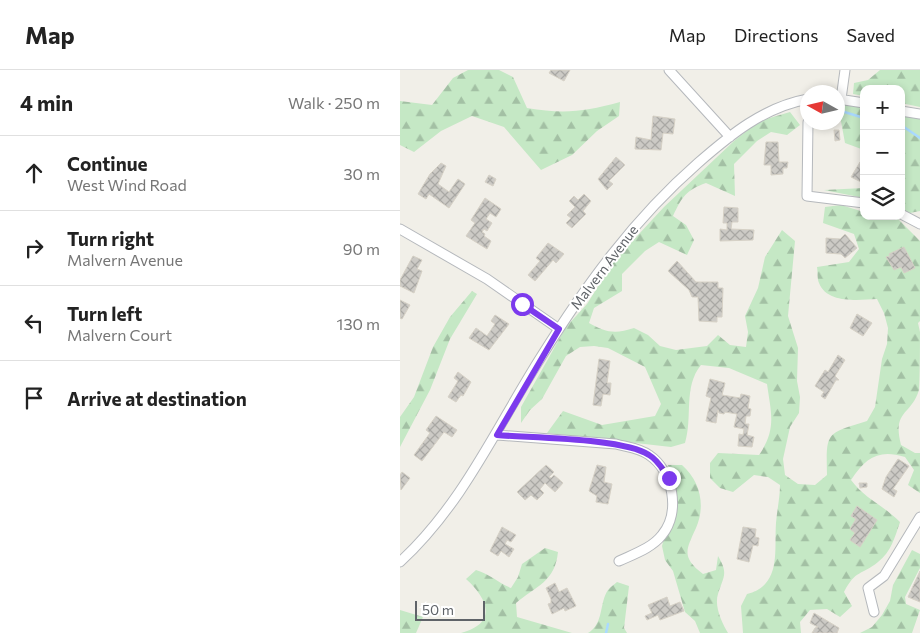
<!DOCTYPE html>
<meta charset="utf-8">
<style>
:root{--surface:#fff;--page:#f2f2f2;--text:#222;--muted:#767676;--line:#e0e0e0}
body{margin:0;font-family:Commissioner,sans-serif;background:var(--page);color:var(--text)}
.controls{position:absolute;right:15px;top:15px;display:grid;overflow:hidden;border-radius:10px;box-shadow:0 2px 8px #0003}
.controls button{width:45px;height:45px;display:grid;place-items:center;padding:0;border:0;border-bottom:1px solid var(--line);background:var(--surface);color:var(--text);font:25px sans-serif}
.compass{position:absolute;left:400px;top:15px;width:45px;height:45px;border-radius:50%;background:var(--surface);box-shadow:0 2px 8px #0003;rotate:278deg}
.scale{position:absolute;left:15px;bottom:12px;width:70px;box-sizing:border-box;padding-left:5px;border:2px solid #5f6368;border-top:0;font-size:14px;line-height:18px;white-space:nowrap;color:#5f6368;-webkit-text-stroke:4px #fff;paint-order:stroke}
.stop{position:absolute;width:15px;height:15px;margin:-11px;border:4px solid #7c3aed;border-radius:50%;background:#fff}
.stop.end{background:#7c3aed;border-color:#fff;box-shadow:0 1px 5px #0008}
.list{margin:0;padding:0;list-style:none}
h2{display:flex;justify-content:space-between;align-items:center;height:65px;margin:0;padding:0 20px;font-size:21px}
h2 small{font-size:16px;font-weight:400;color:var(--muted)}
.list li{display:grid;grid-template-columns:32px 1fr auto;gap:15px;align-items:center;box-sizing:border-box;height:75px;padding:0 20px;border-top:1px solid var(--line)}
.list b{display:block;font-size:19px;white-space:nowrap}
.list p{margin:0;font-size:16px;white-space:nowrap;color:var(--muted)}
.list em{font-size:16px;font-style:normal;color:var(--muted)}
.icon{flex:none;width:28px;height:28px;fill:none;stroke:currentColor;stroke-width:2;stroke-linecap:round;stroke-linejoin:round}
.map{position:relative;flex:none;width:520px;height:563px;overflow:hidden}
header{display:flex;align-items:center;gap:30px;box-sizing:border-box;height:70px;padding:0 25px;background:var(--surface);border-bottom:1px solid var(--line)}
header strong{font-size:24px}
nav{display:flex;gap:28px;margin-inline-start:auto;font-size:18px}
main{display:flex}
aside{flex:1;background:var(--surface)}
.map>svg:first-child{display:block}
.forest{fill:url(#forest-firs)}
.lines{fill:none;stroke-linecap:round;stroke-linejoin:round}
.stream{stroke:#aadaff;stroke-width:2.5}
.building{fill:url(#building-cross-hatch);stroke:#d6d1c6}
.minor-casing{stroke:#b5b8bc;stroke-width:11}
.minor{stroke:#fff;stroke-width:9}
.route{stroke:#7c3aed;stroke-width:6}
.labels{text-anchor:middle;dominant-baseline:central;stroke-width:4;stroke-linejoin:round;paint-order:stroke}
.street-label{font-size:14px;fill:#5f6368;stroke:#fff}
</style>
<header>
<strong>Map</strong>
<nav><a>Map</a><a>Directions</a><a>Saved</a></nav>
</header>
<main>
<aside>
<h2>4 min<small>Walk · 250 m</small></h2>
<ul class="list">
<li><svg class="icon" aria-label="ahead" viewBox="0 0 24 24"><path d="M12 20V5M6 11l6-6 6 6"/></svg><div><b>Continue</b><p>West Wind Road</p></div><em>30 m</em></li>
<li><svg class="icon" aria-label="right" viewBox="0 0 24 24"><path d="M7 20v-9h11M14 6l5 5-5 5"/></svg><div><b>Turn right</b><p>Malvern Avenue</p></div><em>90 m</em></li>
<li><svg class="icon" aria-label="left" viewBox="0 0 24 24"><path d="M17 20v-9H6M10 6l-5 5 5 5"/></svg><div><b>Turn left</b><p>Malvern Court</p></div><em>130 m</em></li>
<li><svg class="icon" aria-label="arrive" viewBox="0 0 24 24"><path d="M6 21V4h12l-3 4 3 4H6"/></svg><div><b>Arrive at destination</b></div></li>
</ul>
</aside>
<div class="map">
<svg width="520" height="563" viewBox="0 0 520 563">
<defs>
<pattern id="forest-firs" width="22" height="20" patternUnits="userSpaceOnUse" patternTransform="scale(1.25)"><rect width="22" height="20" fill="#c5e8c5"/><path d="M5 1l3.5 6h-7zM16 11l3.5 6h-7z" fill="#a3c0a4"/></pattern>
<pattern id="building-cross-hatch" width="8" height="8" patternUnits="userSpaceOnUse" patternTransform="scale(1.25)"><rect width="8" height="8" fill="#cccac5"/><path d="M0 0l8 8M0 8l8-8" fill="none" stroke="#a9a8a4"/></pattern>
</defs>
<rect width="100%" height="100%" fill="#f1efe8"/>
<path class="forest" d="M68 0H99L113 7 127 38C163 44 184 42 220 32L219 46 197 61 172 85 141 100 104 57 72 46 41 61 14 82 0 75V31L32 35 53 8Z
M480 0H520V37L501 33V19H464V26L453 24 454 13 468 10Z
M443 32 464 36V80L445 73 438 35Z
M390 42 400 55 387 65 371 62 357 71 334 94 335 126 306 113C286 120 282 127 273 146L286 155 294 170 287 185 259 172 245 181 222 204V221L194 238 189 253C206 263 216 264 234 258L248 265 260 276 276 280 307 276 318 265 330 275 346 277 348 262 345 246 358 218 365 187 382 160 395 171 388 246 398 278 397 311 400 327 399 343 390 357 383 389 385 405 398 414 415 415 427 405C426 361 426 364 467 351L475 337 482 289 487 274 488 258 484 243 477 229C459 230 427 234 419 213 417 209 418 202 417 197L449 192 459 179 454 164 423 153 425 137 441 135 464 142V146H495L520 171V251L518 253 520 262C520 275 520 309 519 320 511 346 492 340 501 375L515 383H520V423L508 415 514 400 505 387C479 379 466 387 451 410 465 429 483 435 500 452 495 467 491 482 478 492 461 506 456 499 444 522L452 536 440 547 427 539 410 540 400 552 401 563H343L341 536 347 524C382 515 374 481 376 453 377 440 380 428 380 415L368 407 354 405 333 422 320 418 310 408V393L318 383 359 385C377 359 371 343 367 314L329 298 301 295C283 317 293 347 285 373L271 377 147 363 163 341 202 355 255 346 261 334 245 297 208 278 194 276 180 277 166 286 142 329 130 340 121 353V337L166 257 187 234 214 191 264 137 334 71 359 51Z
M501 45 520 49V141L510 143 501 140Z
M464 118V128L424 120Z
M72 221 77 224 50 269 30 320 0 377V347L14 327 33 277 50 247Z
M268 395H282C300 411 306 435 296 458 286 480 281 487 303 504L316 500 318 486C329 504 323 507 318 524 314 536 322 553 328 563H300L295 551 285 542 273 501 265 490 262 476 276 421Z
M145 478 158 482C155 512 136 516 116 533L117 547 172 563H61C99 553 87 528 66 509L76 500C90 504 98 513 111 518L118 507 122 494Z
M512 480 520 484V498L505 527 506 534 520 540 512 563H460L472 557 482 545 490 531 493 515Z
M217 512 229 516 224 558 227 563H188C204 554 199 533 208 520 210 517 214 515 217 512Z
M0 540 23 547 16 563H0Z"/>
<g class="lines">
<path class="stream" d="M438 40 464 48
M501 55 520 68
M206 563 208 554"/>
</g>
<path class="building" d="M151 0H170L164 11 149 3Z
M253 46 275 49 273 64 263 63 261 80 235 79 236 67 251 70Z
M434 60H439L440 70 435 71Z
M366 72H378L379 92H388L387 98H383V104L371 105V95H364Z
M216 87 225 95 209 111 213 114 207 120 198 109Z
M460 92 464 94 463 113 451 107Z
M41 93 46 96 38 114 49 122 58 109 65 114 49 138 29 124 26 129 18 124 30 104Z
M89 105 96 109 93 116 85 112Z
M184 124 191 131 183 141 186 144 172 158 166 153 171 148 167 145 175 137 169 131 174 126 178 130Z
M85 128 101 139 96 147 90 143 86 149 92 153 87 161 84 159 82 162 85 164 84 166 91 171 87 179 66 166 75 153 71 150Z
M324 137 338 138V152H332L331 159 354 160 353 170 320 171V159L327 160V153H323Z
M445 164 457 178 445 188 441 184 426 183V168L440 169Z
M148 173 164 184 156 193 153 190 135 211 128 205 140 191 136 188Z
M504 177 515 198 504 203 501 197 494 200 486 187 490 186 489 184Z
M13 186 22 190 17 199 22 201 14 223 0 216V210Z
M277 191 296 212H318V218H323L322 247H317V252L299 251 298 227H292L289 220 268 201Z
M0 230 10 235 2 249 0 248Z
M457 244 472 253 463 266 450 258Z
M95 245 109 254 89 280 69 268 76 258 87 266 95 254 91 251Z
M438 285 445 290 435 306 439 310H436L425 329 421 326 424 322 415 316 425 300 428 302Z
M199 289 210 291 207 313H211L210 325 203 324 201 336 193 335Z
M58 302 71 312 63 326 61 325 56 332 48 327 58 311 54 308Z
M310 309 325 313 322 325 340 328 341 324 350 326 348 338 351 339 350 346H346L345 354H349L347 365 354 367 352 377 338 376 339 364 343 365 344 359 334 357 337 344 325 342 324 344 319 343 318 340 316 353 306 351 311 328 306 326Z
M36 346 57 360 52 367 44 362 22 391 14 385 30 363 26 360Z
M498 389 509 396 493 419 497 421 494 427 482 419 486 407Z
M146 395 154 402 149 407 151 408 154 405 163 413 155 422 145 413 140 419 144 423 137 430 131 425 125 430 117 422Z
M197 395 206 397 204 412 212 414 208 434 196 432 197 426 189 421Z
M2 402 10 408 1 420 0 405Z
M459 413H467V417L460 418Z
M457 436 477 450 460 477 450 470 455 463 450 459 456 449 451 446Z
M102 457 116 465 111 472 107 470 105 474 114 479 109 487 101 481 98 486 90 481Z
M343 457 356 459 355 467 359 468 358 476 353 475 349 492 337 489Z
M520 501V532L508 527Z
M155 513 159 522 167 518 176 536 165 541 164 538 152 544 148 534 151 533V529L146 518Z
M267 527 270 536 280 532 284 541 260 550 258 545 247 550 245 546 252 543 248 535Z
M414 543 439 558 437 563H412L415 558 418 557 410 553Z"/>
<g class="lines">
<defs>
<path id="minor" d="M269 0 330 67
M438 29 464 33
M441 29 445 0
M501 41 520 44
M408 52 407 126 464 133
M501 144 520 154
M0 159 87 209 159 259
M97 365 216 374C227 377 240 378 249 385 273 401 281 442 262 465 252 478 234 484 219 491
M0 492C63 434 96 358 141 287 186 215 234 149 298 93 330 65 364 37 408 29
M474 542 468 518 484 506 520 447"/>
</defs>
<use href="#minor" class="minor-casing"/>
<use href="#minor" class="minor"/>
</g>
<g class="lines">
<path class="route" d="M122 234 159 259 97 365C131 368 224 368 249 385 258 390 263 400 269 408"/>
</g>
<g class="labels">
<g class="street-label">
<text transform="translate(204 197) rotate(-53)">Malvern Avenue</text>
</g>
</g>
</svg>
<div class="controls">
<button>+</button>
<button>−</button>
<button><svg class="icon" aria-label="layers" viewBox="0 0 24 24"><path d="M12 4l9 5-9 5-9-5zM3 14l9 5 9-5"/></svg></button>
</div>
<svg class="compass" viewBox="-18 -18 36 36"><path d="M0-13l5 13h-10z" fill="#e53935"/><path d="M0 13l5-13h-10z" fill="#767676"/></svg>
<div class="scale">50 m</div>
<div class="stop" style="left:122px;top:234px"></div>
<div class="stop end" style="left:269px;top:408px"></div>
</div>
</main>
